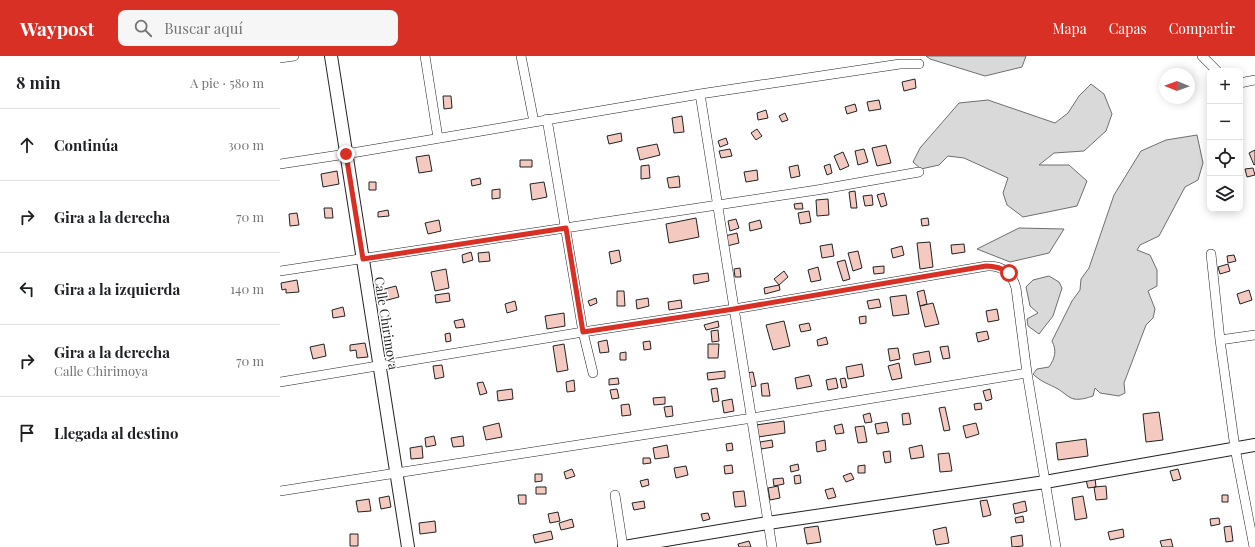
<!DOCTYPE html>
<html lang="es">
<meta charset="utf-8">
<style>
:root{--surface:#fff;--page:#f6f6f6;--text:#202124;--muted:#757577;--line:#e0e0e0;--accent:#d93025}
body{margin:0;font-family:"Playfair Display",serif;background:var(--page);color:var(--text)}
.controls{position:absolute;right:12px;top:12px;display:grid;overflow:hidden;border-radius:8px;box-shadow:0 2px 10px #0003}
.controls button{width:36px;height:36px;display:grid;place-items:center;padding:0;border:0;border-bottom:1px solid var(--line);background:var(--surface);color:var(--text);font:20px sans-serif}
.compass{position:absolute;left:879px;top:12px;width:36px;height:36px;border-radius:50%;background:var(--surface);box-shadow:0 2px 10px #0003;rotate:271deg}
.stop{position:absolute;width:12px;height:12px;margin:-9px;border:3px solid #d93025;border-radius:50%;background:#fff}
.stop.end{background:#d93025;border-color:#fff;box-shadow:0 1px 4px #0008}
.list{margin:0;padding:0;list-style:none}
h2{display:flex;justify-content:space-between;align-items:center;height:52px;margin:0;padding:0 16px;font-size:17px}
h2 small{font-size:13px;font-weight:400;color:var(--muted)}
.list li{display:grid;grid-template-columns:26px 1fr auto;gap:12px;align-items:center;box-sizing:border-box;height:72px;padding:0 16px;border-top:1px solid var(--line)}
.list b{display:block;font-size:15px;white-space:nowrap}
.list p{margin:0;font-size:13px;white-space:nowrap;color:var(--muted)}
.list em{font-size:13px;font-style:normal;color:var(--muted)}
.icon{flex:none;width:22px;height:22px;fill:none;stroke:currentColor;stroke-width:2;stroke-linecap:round;stroke-linejoin:round}
.map{position:relative;flex:none;width:975px;height:491px;overflow:hidden}
header{display:flex;align-items:center;gap:24px;box-sizing:border-box;height:56px;padding:0 20px;background:var(--accent);color:#fff}
header strong{font-size:19px}
nav{display:flex;gap:22px;margin-inline-start:auto;font-size:14px}
.search{width:280px;height:36px;background:var(--page);display:flex;align-items:center;gap:10px;box-sizing:border-box;padding:0 14px;border-radius:8px;color:var(--muted);font-size:15px}
main{display:flex}
aside{flex:1;background:var(--surface)}
.map>svg:first-child{display:block}
.water{fill:#d9d9d9;stroke:#6f6f6f}
.building{fill:#f3c9c0;stroke:#222}
.lines{fill:none;stroke-linecap:round;stroke-linejoin:round}
.street-casing{stroke:#222;stroke-width:10}
.secondary-casing{stroke:#222;stroke-width:14}
.street{stroke:#fff;stroke-width:9}
.secondary{stroke:#fff;stroke-width:12}
.route{stroke:#d93025;stroke-width:5}
.labels{text-anchor:middle;dominant-baseline:central;stroke-width:3;stroke-linejoin:round;paint-order:stroke}
.street-label{font-size:13px;fill:#222;stroke:#fff}
</style>
<header>
<strong>Waypost</strong>
<div class="search"><svg class="icon" aria-label="search" viewBox="0 0 24 24"><circle cx="10" cy="10" r="6"/><path d="M15 15l6 6"/></svg>Buscar aquí</div>
<nav><a>Mapa</a><a>Capas</a><a>Compartir</a></nav>
</header>
<main>
<aside>
<h2>8 min<small>A pie · 580 m</small></h2>
<ul class="list">
<li><svg class="icon" aria-label="ahead" viewBox="0 0 24 24"><path d="M12 20V5M6 11l6-6 6 6"/></svg><div><b>Continúa</b></div><em>300 m</em></li>
<li><svg class="icon" aria-label="right" viewBox="0 0 24 24"><path d="M7 20v-9h11M14 6l5 5-5 5"/></svg><div><b>Gira a la derecha</b></div><em>70 m</em></li>
<li><svg class="icon" aria-label="left" viewBox="0 0 24 24"><path d="M17 20v-9H6M10 6l-5 5 5 5"/></svg><div><b>Gira a la izquierda</b></div><em>140 m</em></li>
<li><svg class="icon" aria-label="right" viewBox="0 0 24 24"><path d="M7 20v-9h11M14 6l5 5-5 5"/></svg><div><b>Gira a la derecha</b><p>Calle Chirimoya</p></div><em>70 m</em></li>
<li><svg class="icon" aria-label="arrive" viewBox="0 0 24 24"><path d="M6 21V4h12l-3 4 3 4H6"/></svg><div><b>Llegada al destino</b></div></li>
</ul>
</aside>
<div class="map">
<svg width="975" height="491" viewBox="0 0 975 491">
<rect width="100%" height="100%" fill="#fff"/>
<path class="water" d="M646 0H746L742 11 705 20 650 3Z
M811 28 824 38 832 58 826 75 804 95 774 97 759 109H789L807 125 797 150 743 161 727 149 723 137 728 122 684 102 668 100 659 109 641 113 633 106 640 92 679 47 708 44 775 67 788 57 799 40Z
M917 79 923 107 918 124 905 131 879 180 860 189 857 194 870 199 877 214V230L868 235 875 253 873 262 866 269 844 327 845 337 839 340 820 337 815 332 813 340C807 342 801 344 794 343 789 342 783 336 778 333 769 328 761 326 753 318L757 313 769 311C775 302 777 295 772 285L792 245 800 234 801 223 809 212 834 139 861 95 886 84Z
M739 172 784 173 769 197 730 206 697 193Z
M769 220 779 226 782 232 773 260 759 278 748 270 747 263 758 257 750 250 746 231 753 224Z"/>
<path class="building" d="M635 23 636 32 624 35 622 26Z
M163 40H171L172 52 164 53Z
M599 44 601 53 589 55 587 46Z
M575 48 577 55 567 58 565 51Z
M486 54 488 62 478 64 477 57Z
M505 57 508 64 502 66 499 60Z
M402 60 404 76 394 77 392 62Z
M477 73 482 80 476 84 471 77Z
M341 77 342 85 329 88 327 80Z
M446 82 448 88 440 91 438 85Z
M377 88 380 99 360 104 357 92Z
M606 89 611 107 597 110 592 92Z
M450 93 452 100 441 102 439 95Z
M584 93 588 106 578 109 575 95Z
M975 94V108L974 109 969 97Z
M563 96 569 110 560 114 554 100Z
M149 99 152 115 139 117 136 101Z
M240 104H252V111H240Z
M550 108 552 117 547 119 544 110Z
M369 109 370 122 361 123V110Z
M518 109 520 120 511 122 509 111Z
M973 112 975 119 967 121 965 113Z
M477 114 478 124 466 126 464 116Z
M57 115 59 128 43 131 41 118Z
M399 120 400 131 389 132 387 122Z
M200 122 201 128 192 130 191 124Z
M89 126H96V134H89Z
M264 126 267 141 252 144 250 128Z
M220 133V142L212 143V134Z
M575 135 577 152H571L569 136Z
M604 137 607 149 601 151 597 139Z
M592 139 593 149 585 150 583 140Z
M548 143 549 159 537 160 536 144Z
M522 147 523 153H515L514 148Z
M44 152H52L53 162H45Z
M108 154 109 160 98 161V156Z
M529 155 531 166 520 168 518 157Z
M17 157 19 169 10 170 9 158Z
M416 162 419 181 389 187 386 168Z
M648 162 649 169 642 170 641 163Z
M456 163 459 172 450 175 448 165Z
M159 164 161 175 148 178 145 167Z
M480 164 482 172 470 175 469 167Z
M457 177 459 187 447 190 445 180Z
M650 186 653 211 640 213 637 187Z
M552 188 554 200 542 202 540 190Z
M684 188 685 196 672 198 671 189Z
M622 190 624 199 613 202 611 193Z
M339 194 341 205 331 208 329 196Z
M578 195 582 212 573 215 568 197Z
M191 196 193 204 183 207 182 199Z
M209 196 210 205 199 206 198 197Z
M954 199 956 205 948 207 947 200Z
M565 204 570 223 563 225 557 206Z
M948 208 950 215 940 218 938 211Z
M604 210V217L594 218 593 211Z
M538 211 541 224 531 226 528 214Z
M460 212 461 221H455L454 213Z
M166 213 169 232 155 235 151 216Z
M504 215 508 221 499 229 494 223Z
M428 217 429 225 414 228 413 219Z
M17 224 19 236 6 237V233L2 234 1 227Z
M499 229 500 234 485 238 484 232Z
M116 230 119 241 100 246 97 235Z
M644 234 647 248 640 250 637 236Z
M969 234 972 244 960 248 957 238Z
M337 235H344L345 250H337Z
M169 237 170 245 156 247 155 239Z
M626 239 629 258 613 260 610 241Z
M316 242 317 247 310 250 308 245Z
M368 242 369 250 357 253 356 244Z
M599 243 601 251 589 253 587 245Z
M401 244 402 252 389 254 388 246Z
M235 245 237 254 227 257 225 248Z
M653 247 659 268 645 271 640 250Z
M63 251 65 260 53 262 52 254Z
M717 253 719 264 708 266 706 255Z
M284 257 285 270 267 273 265 260Z
M586 260V267L580 268 579 261Z
M183 263 185 271 176 272 174 265Z
M438 265 439 271 426 274 424 269Z
M504 265 510 290 493 294 486 269Z
M529 267 531 274 521 276 519 269Z
M438 274 439 285 432 286 431 275Z
M707 275 709 283 698 286 696 277Z
M170 277 171 285 166 286 165 278Z
M546 281 548 288 538 290 537 284Z
M327 284 329 296 320 297 318 286Z
M370 285 371 293 364 294 363 286Z
M85 287 88 301 77 302 76 294 70 295V289Z
M44 288 46 300 33 303 30 291Z
M284 288 288 314 277 316 273 290Z
M428 288H439L438 302H428Z
M668 290 670 302 663 303 660 291Z
M618 292 620 303 610 305 608 293Z
M649 295 651 306 635 309 633 298Z
M346 296V304H340V297Z
M619 307 622 322 612 324 608 310Z
M582 308 584 320 568 323 566 311Z
M162 309 164 321 155 323 153 310Z
M445 315V322L428 324 427 317Z
M473 316 476 330 469 331 466 317Z
M529 319 532 330 517 333 515 322Z
M338 322 339 328 329 329V323Z
M556 322 558 332 548 334 546 324Z
M565 322 567 331 562 332 560 323Z
M294 324 295 335 287 336 286 326Z
M203 326 207 337 200 339 197 327Z
M488 327 490 340H482L481 328Z
M437 332 439 345 433 346 431 333Z
M232 333 233 343 218 345 217 335Z
M337 333 339 342 332 343 330 334Z
M710 333 712 343 706 345 703 335Z
M385 341V348L374 349 373 342Z
M452 343 454 355 444 357 442 345Z
M701 347 702 353 695 354 694 348Z
M349 348 351 359 342 360 341 349Z
M392 350 393 360 386 361 384 351Z
M665 351 670 374 664 375 659 352Z
M879 356 883 384 866 386 863 358Z
M590 357 592 366 585 367 583 359Z
M629 357 631 368 623 369 622 358Z
M504 365 505 377 478 381 476 369Z
M607 366 609 376 597 378 595 368Z
M219 367 222 381 206 384 203 371Z
M696 367 699 378 686 382 683 370Z
M562 368 564 377 556 378 554 370Z
M584 370 587 386 578 387 575 371Z
M154 380 156 389 146 391 145 382Z
M183 380 184 390 173 391 171 382Z
M806 383 808 400 778 404 776 387Z
M492 384 493 391 481 393 480 386Z
M545 384 546 394 537 396 536 386Z
M452 387 453 394 447 395 446 388Z
M387 389 389 401 375 403 373 392Z
M642 389 644 401 631 403 629 392Z
M142 390 143 402 131 403 130 392Z
M610 395 611 406 605 407 603 396Z
M669 397 672 415 660 416 658 398Z
M363 402H370L371 407 363 408Z
M518 408 519 414 511 416 510 410Z
M452 409 453 417 445 418 444 410Z
M585 409V417H578V410Z
M406 410 408 419 396 422 394 412Z
M292 413 295 420 286 423 284 416Z
M898 413 901 423 893 425 890 415Z
M571 417 574 423 566 426 563 420Z
M255 418H262V425L255 426Z
M520 419 521 427 515 428 514 420Z
M503 422 504 428 494 430 493 423Z
M815 422 816 431 808 432 806 424Z
M368 423 369 429 362 431 360 425Z
M498 430 500 442 490 444 488 432Z
M826 430 827 443 816 444 814 431Z
M256 431H266V438H256Z
M553 432 556 441 548 443 545 434Z
M464 435 466 450 455 451 453 436Z
M238 439H246V448H239Z
M942 439H948V446H942Z
M109 440 111 451 101 453 99 442Z
M803 440 807 462 795 464 792 442Z
M89 443 91 455 78 456 76 445Z
M707 444 711 459 703 461 700 445Z
M364 445 365 452 354 454 352 447Z
M745 445 747 455 735 458 733 448Z
M278 456 280 465 270 467 268 458Z
M428 457 430 463 423 465 421 458Z
M743 460 744 466 736 467 735 462Z
M939 462 940 468 931 470 930 463Z
M292 463 294 471 281 474 279 467Z
M155 465 156 476 140 478 139 467Z
M538 470 541 486 527 488 524 472Z
M951 470 953 485 946 486 944 471Z
M666 471 669 487 656 489 653 474Z
M843 473 844 481 830 484 828 476Z
M271 475 273 483 255 487 253 479Z
M70 478H78V490H70Z
M742 479 743 490 732 491 731 481Z
M891 483 893 491H882L880 485Z
M469 485 471 491H459L458 488Z"/>
<g class="lines">
<defs>
<path id="street" d="M145 0 158 82
M241 0 254 66
M922 0 937 15
M0 2 14 0
M960 27 975 24
M420 38 492 491
M267 63 303 276 313 317
M0 108 66 98 420 38 620 8H639
M931 198 940 284
M0 215 537 134 639 116
M0 326 303 276 454 253 707 210C722 209 732 217 736 232L747 317 776 491
M0 435 472 362 747 317
M335 439 343 491
M974 491 955 392 940 284 975 279"/>
<path id="secondary" d="M51 0 128 491
M344 491 488 467 765 426 975 389"/>
</defs>
<use href="#street" class="street-casing"/>
<use href="#secondary" class="secondary-casing"/>
<use href="#street" class="street"/>
<use href="#secondary" class="secondary"/>
</g>
<g class="lines">
<path class="route" d="M66 98 83 203 286 172 303 276 454 253 706 210C716 210 722 212 729 217"/>
</g>
<g class="labels">
<g class="street-label">
<text transform="translate(107 267) rotate(81)">Calle Chirimoya</text>
</g>
</g>
</svg>
<div class="controls">
<button>+</button>
<button>−</button>
<button><svg class="icon" aria-label="locate" viewBox="0 0 24 24"><circle cx="12" cy="12" r="6"/><path d="M12 2v4M12 18v4M2 12h4M18 12h4"/></svg></button>
<button><svg class="icon" aria-label="layers" viewBox="0 0 24 24"><path d="M12 4l9 5-9 5-9-5zM3 14l9 5 9-5"/></svg></button>
</div>
<svg class="compass" viewBox="-18 -18 36 36"><path d="M0-13l5 13h-10z" fill="#e53935"/><path d="M0 13l5-13h-10z" fill="#757577"/></svg>
<div class="stop" style="left:729px;top:217px"></div>
<div class="stop end" style="left:66px;top:98px"></div>
</div>
</main>
